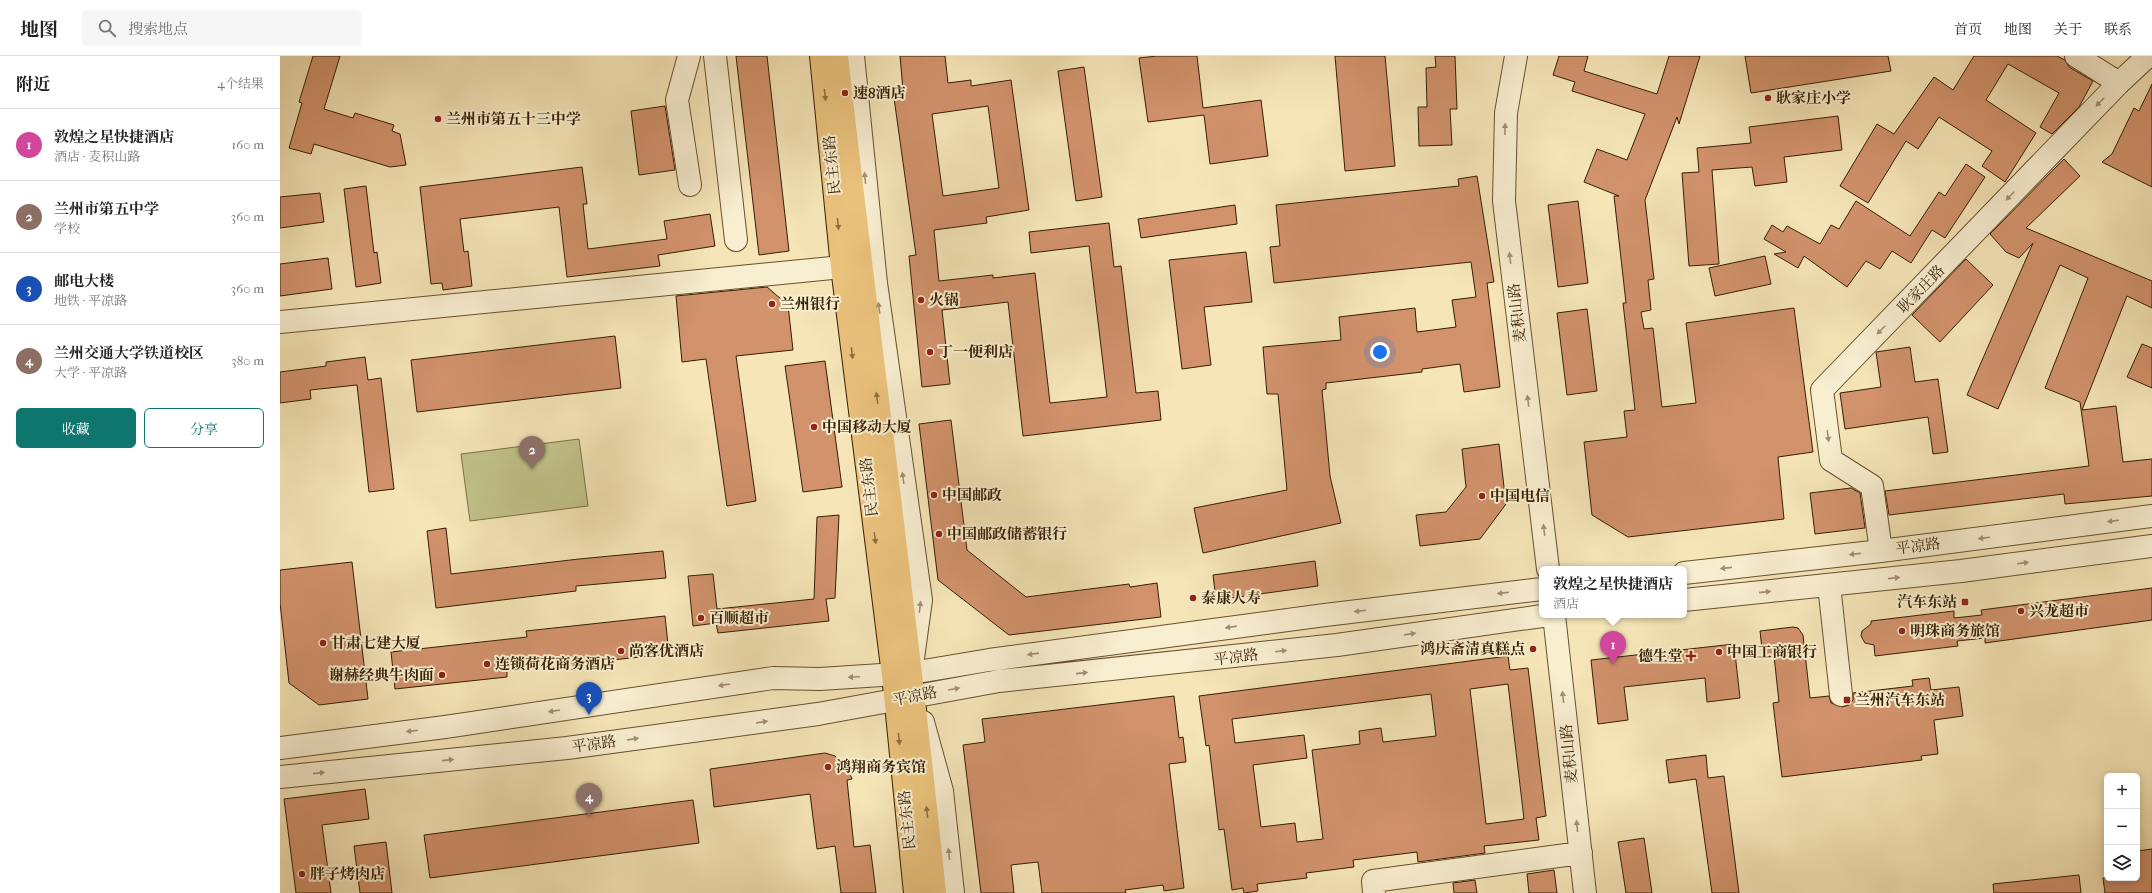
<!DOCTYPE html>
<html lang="zh">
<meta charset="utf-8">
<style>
:root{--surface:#fff;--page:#f6f6f6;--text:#222;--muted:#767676;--line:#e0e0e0;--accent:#0f766e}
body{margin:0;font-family:"IM FELL French Canon","Noto Serif SC",serif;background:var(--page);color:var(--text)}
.controls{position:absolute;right:12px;bottom:12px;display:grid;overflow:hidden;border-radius:6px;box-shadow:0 2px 10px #0003}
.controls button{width:36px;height:36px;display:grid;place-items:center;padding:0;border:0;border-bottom:1px solid var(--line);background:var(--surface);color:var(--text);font:20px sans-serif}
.you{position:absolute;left:1100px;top:296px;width:14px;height:14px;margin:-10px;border:3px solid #fff;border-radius:50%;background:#1a73e8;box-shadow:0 0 0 6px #1a73e833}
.badge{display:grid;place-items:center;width:26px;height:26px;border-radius:50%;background:var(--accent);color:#fff;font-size:13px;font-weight:700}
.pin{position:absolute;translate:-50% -33px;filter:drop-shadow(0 1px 2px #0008)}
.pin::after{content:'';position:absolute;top:21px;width:14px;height:12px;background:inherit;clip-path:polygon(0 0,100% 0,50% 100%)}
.popup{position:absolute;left:1259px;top:510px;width:148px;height:52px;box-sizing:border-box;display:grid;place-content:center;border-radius:6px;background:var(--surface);filter:drop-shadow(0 1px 3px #0005);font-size:13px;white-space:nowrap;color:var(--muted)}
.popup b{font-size:15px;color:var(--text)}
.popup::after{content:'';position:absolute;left:50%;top:100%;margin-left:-8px;border:8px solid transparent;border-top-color:var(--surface)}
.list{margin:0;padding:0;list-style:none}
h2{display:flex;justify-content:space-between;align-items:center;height:52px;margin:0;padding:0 16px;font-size:17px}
h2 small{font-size:13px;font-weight:400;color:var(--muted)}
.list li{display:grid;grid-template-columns:26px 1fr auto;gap:12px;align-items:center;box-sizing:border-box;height:72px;padding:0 16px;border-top:1px solid var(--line)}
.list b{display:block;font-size:15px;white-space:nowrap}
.list p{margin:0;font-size:13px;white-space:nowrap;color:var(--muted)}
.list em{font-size:13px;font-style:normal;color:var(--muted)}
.actions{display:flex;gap:8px;padding:12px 16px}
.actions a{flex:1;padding:9px 0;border:1px solid var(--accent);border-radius:6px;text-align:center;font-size:14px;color:var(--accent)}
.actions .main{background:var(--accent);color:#fff}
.icon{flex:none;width:22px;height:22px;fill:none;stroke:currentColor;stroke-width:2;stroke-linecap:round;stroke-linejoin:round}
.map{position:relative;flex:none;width:1872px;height:837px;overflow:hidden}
header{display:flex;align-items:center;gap:24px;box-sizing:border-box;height:56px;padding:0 20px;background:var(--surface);border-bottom:1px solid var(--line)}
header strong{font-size:19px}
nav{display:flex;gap:22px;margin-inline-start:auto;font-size:14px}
.search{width:280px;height:36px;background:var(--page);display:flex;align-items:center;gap:10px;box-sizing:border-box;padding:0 14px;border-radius:6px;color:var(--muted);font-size:15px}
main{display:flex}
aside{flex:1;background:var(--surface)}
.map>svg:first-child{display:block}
.green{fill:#c1c38a;stroke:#7c7046}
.building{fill:#d1926c;stroke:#361e01;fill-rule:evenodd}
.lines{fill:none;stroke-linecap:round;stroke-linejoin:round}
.minor-casing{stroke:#66502e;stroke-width:24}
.major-casing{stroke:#361e01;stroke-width:24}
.minor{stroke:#f8eed0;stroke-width:22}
.major{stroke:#eac27c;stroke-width:22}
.oneway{fill:#90703e}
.oneway2{fill:#a19073}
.poi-dot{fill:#8f2418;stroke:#f8eed0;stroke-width:1.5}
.labels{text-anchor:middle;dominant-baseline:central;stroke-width:4;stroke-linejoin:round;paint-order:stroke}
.poi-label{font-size:15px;font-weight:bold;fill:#361e01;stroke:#f8eed0;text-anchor:start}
.street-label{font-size:15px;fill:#361e01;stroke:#f8eed0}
</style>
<header>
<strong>地图</strong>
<div class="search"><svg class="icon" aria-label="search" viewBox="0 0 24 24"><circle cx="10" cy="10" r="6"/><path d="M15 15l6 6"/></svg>搜索地点</div>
<nav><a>首页</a><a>地图</a><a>关于</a><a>联系</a></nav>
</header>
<main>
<aside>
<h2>附近<small>4个结果</small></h2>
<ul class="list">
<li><span class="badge" style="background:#d1479c">1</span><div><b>敦煌之星快捷酒店</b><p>酒店 · 麦积山路</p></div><em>160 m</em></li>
<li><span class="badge" style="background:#8d6e63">2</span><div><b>兰州市第五中学</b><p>学校</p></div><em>360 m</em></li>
<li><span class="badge" style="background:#1a4fb4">3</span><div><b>邮电大楼</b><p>地铁 · 平凉路</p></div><em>360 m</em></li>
<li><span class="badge" style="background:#8d6e63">4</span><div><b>兰州交通大学铁道校区</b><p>大学 · 平凉路</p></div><em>380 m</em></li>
</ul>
<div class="actions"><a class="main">收藏</a><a>分享</a></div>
</aside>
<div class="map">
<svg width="1872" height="837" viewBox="0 0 1872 837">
<rect width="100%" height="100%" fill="#f5e5b7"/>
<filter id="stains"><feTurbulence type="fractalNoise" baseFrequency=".005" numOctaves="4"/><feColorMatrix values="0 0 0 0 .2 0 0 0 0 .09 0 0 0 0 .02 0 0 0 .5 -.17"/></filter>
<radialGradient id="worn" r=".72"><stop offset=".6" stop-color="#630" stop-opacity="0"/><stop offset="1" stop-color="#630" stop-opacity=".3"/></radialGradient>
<path class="green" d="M299 383 308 450 190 465 181 398Z"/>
<path class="building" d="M33 0H60L44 53 73 62 75 57 114 69 112 75 120 78 126 109 110 111 34 88 31 98 9 92 22 47 19 46Z
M456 0H487L509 195 479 199Z
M620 0H665L668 27 691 24V30L731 24 749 154 706 161 707 167 654 174 659 225 713 219V222L755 217 770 347 827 341 809 190 751 197 749 176 829 167 834 211 841 210 856 337 878 335 881 364 743 380 728 246 662 254 670 328 642 331 629 200 636 199 613 35 623 34ZM708 50 719 132 663 140 652 58Z
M877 0H917L923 52 981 44 988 100 930 108 924 59 868 66 859 2Z
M1055 0H1105L1115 110 1065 115Z
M1155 0H1175L1177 53H1170L1172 89 1139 90 1138 51H1147L1146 12 1156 11Z
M1279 0H1308L1304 15 1377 38 1389 0H1420L1399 68 1397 61 1365 144 1374 223 1368 224 1371 254 1361 256 1364 273 1373 272 1382 351 1416 347 1406 267 1514 252 1533 396 1498 401 1504 463 1348 481 1312 459 1304 386 1347 381 1344 355 1355 354 1343 247H1346L1334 140H1339L1304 126 1317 93 1347 104 1365 58 1292 35 1295 26 1273 19Z
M1465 0H1608L1611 15 1471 37Z
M1694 0H1777L1785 4 1789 11 1813 25 1799 51 1772 78 1760 71 1779 37 1728 8 1706 44 1756 77 1725 126 1702 110 1712 95 1659 61 1638 93 1626 85 1588 147 1560 130 1597 68 1614 78 1654 21 1673 34Z
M804 11 822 141 796 145 778 15Z
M1872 28V131L1822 106 1832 98 1854 52 1859 55Z
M385 50 395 114 359 119 351 55Z
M1558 60 1562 94 1504 101 1507 126 1475 130 1472 111 1432 114 1439 208 1409 210 1402 117 1419 116 1417 92 1471 87 1469 71Z
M1784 103 1800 120 1746 172 1872 225V252L1847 240 1802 354 1836 350 1843 406 1872 403V440L1785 448 1784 438 1609 459 1605 435 1809 410 1800 346 1765 332 1808 222 1780 209 1718 353 1687 339 1753 187 1739 202 1726 196 1710 178Z
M1686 108 1705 121 1665 182 1652 174 1631 207 1612 195 1600 213 1586 205 1567 231 1524 200 1518 212 1494 198 1506 196 1484 183 1492 169 1503 176 1507 170 1540 188 1551 169 1559 173 1576 145 1630 180 1659 136 1665 140Z
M302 111 307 148H303L308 193 387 183 384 165 430 158 435 190 378 199 380 210 287 221 279 151 180 163 184 196 188 195 192 230 163 234 162 227 151 228 140 131Z
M1197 120 1214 226 1207 227 1220 331 1184 336 1180 308 1142 313V316L1046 327V333L1042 334 1050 420 1061 467 923 497 914 452 1007 434 998 338H987L983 291 1061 284 1059 261 1135 252 1137 276 1176 271 1172 244 1196 241 1191 206 994 227 990 191 1000 190 996 149 1179 130 1178 123Z
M86 130 94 197 97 196 101 227 76 231 64 133Z
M40 137 44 166 0 172V141Z
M1298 145 1308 227 1278 231 1268 149Z
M955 149 957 168 861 182 858 163Z
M966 196 972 246 924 251 931 309 902 313 889 204Z
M1485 200 1491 228 1435 240 1429 212Z
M48 202 52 233 0 240V208Z
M1686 203 1713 229 1660 286 1632 259Z
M487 231 508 249 513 294 456 300 476 445 447 450 426 303 402 306 396 240Z
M1307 253 1317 335 1287 339 1277 257Z
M335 280 341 332 137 356 131 304Z
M1862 288 1872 292V332L1847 321Z
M1630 291 1635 326 1658 323 1668 396 1653 398 1648 361 1565 373 1560 337 1601 331 1596 296Z
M85 301 88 324 101 322 114 433 89 436 77 329 30 334 31 343 0 347V316L46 310V306Z
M545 305 562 431 523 436 505 310Z
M671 364 687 494 746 541 849 528 850 531 877 527 881 561 729 579 658 524 639 368Z
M1219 388 1226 448 1200 483 1140 490 1136 459 1166 456 1186 431 1182 393Z
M1571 432 1580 437 1585 472 1535 478 1530 437Z
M559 459 555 542 546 543 549 565 438 577 436 567 413 570 408 520 433 518 437 553 534 543 537 461Z
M166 472 171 518 299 503 383 495 386 522 296 530V535L156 552 147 475Z
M1035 505 1038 530 936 544 933 519Z
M72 506 88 643 39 649 9 627 0 547V514Z
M1872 532V564L1705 587V582L1677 585 1678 590 1595 600 1594 589 1585 587 1581 580 1582 575 1591 568V565L1674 555V562L1702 559 1701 554Z
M385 560 389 598 227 615V621L115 633 111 596 247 581 246 575Z
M1513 571 1518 572 1523 579 1530 642 1549 640 1551 647 1562 651 1569 649 1573 644V637L1633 630 1632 624 1649 622 1651 634 1679 631 1683 660 1654 664 1658 698 1641 700 1642 704 1502 721 1493 647 1499 646 1494 600 1483 602 1480 575Z
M1454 588 1460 642 1427 646 1425 622 1344 631 1348 664 1318 668 1311 604Z
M1228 600 1230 614 1248 612 1266 760 1256 762 1259 784 1204 790 1205 797 1138 806 1137 796 1073 804 1074 811 1026 817 1027 822 977 828 978 835 964 837 963 832 952 834 944 773 939 774 929 689 926 690 919 640ZM1228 628 1244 763 1206 768 1190 633ZM1151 638 1156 680 1103 686 1101 672 1079 675 1080 688 1032 694 1043 783 1017 786 1015 767 981 771 973 709 1027 702 1024 679 955 687 952 663Z
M894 640 899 682 903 681 906 706 889 708 904 832 884 835 883 829 845 834 846 837H762L758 806 731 809 734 837H701L683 689 705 686 702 663Z
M545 697 555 700 568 713 572 723 567 724 574 791 590 789 596 837H561L555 790 537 793 530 738 434 751 430 713Z
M1426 699 1428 722 1444 720 1459 837H1432L1416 723 1389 727 1386 704Z
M85 733 89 763 42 769 51 837H16L4 743Z
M413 744 419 787 150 822 144 779Z
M1364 782 1372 837H1346L1338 786Z
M106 786 112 837H80L74 790Z
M1872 793V837H1825L1823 822H1857V795Z
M1274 814 1277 837H1249L1247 818Z
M1799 819 1801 837H1714L1713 828Z
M1195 824 1197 837H1174L1173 827Z"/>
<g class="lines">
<defs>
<path id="minor" d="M409 0 397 44 410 129
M435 0 456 184
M573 0 596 227 641 544 633 602
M1236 0 1226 57 1224 145 1268 513
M1796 0 1839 27
M0 266 562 211
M1601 495 1592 430 1551 404 1542 334 1839 27 1868 0
M1404 517 1601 495 1872 460
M1549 529 1561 639
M1404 544 1681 515 1872 490
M1274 559 1305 837
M643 666 662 735 673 837
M0 692 165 671 493 622 540 623 632 617 709 604 1045 559 1262 533
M0 721 287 692 538 658 719 625 1057 589 1269 559
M1094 837 1093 825 1301 797"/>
<path id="major" d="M541 0 562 211 613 619 635 837
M557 0C588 279 627 558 655 837"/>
</defs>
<use href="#minor" class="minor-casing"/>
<use href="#major" class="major-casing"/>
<use href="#minor" class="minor"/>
<use href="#major" class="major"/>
</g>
<defs><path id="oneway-solid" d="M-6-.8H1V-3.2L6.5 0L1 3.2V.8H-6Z"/></defs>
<g class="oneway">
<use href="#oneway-solid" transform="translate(545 39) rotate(84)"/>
<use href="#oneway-solid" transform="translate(558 168) rotate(84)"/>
<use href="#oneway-solid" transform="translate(572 297) rotate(83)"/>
<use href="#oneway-solid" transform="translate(597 342) rotate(-97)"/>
<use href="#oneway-solid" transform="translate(595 482) rotate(83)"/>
<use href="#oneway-solid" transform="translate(619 683) rotate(84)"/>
<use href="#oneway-solid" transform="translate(647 756) rotate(-96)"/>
</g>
<g class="oneway2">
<use href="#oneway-solid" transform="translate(1820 46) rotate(134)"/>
<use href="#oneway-solid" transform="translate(1225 73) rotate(-89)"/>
<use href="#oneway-solid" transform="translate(585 122) rotate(-96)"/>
<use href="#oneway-solid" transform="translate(1730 140) rotate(134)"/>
<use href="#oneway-solid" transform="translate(1230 202) rotate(-97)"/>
<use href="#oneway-solid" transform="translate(599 252) rotate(-98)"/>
<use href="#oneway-solid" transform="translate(1601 274) rotate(134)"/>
<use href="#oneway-solid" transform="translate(1248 345) rotate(-97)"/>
<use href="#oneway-solid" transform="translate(1548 380) rotate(83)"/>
<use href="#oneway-solid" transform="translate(623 422) rotate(-98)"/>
<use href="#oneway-solid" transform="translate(1833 465) rotate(173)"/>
<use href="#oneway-solid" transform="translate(1264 474) rotate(-97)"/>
<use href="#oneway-solid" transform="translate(1704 482) rotate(173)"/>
<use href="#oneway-solid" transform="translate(1575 498) rotate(174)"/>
<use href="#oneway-solid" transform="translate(1743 507) rotate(-7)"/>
<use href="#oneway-solid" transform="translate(1446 512) rotate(174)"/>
<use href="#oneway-solid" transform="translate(1614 522) rotate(-6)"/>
<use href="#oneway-solid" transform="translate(1485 536) rotate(-6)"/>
<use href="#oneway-solid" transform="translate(1223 537) rotate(173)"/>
<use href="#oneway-solid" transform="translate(640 551) rotate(-83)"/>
<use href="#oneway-solid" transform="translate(1080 555) rotate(173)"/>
<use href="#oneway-solid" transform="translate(951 571) rotate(172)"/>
<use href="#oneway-solid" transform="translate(1130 578) rotate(-8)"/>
<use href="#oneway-solid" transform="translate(1001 595) rotate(-7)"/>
<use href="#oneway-solid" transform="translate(753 598) rotate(172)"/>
<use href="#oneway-solid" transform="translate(802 617) rotate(-6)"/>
<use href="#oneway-solid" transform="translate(574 621) rotate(177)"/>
<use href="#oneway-solid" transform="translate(444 629) rotate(171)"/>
<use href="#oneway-solid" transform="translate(674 633) rotate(-10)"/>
<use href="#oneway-solid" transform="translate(1283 641) rotate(-96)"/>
<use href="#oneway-solid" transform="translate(274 655) rotate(171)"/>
<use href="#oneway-solid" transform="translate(482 666) rotate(-8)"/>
<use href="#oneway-solid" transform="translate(132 675) rotate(173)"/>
<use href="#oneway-solid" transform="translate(353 683) rotate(-8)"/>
<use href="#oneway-solid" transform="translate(168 704) rotate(-6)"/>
<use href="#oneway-solid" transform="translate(39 717) rotate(-6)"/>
<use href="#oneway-solid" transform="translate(1297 770) rotate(-96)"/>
<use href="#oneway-solid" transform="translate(669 798) rotate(-96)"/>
</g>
<g class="poi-dot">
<circle cx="565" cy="37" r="4"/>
<circle cx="1488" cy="42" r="4"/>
<circle cx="158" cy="63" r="4"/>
<circle cx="641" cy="244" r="4"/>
<circle cx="492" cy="248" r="4"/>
<circle cx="650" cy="296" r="4"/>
<circle cx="534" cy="371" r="4"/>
<circle cx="654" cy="439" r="4"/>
<circle cx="1202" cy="440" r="4"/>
<circle cx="659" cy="478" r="4"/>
<circle cx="913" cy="542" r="4"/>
<rect x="1681" y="542" width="8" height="8" rx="2"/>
<circle cx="1741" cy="555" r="4"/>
<circle cx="421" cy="562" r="4"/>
<circle cx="1622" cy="575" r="4"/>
<circle cx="43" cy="587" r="4"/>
<circle cx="1253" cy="593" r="4"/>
<circle cx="341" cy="595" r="4"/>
<circle cx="1439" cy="596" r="4"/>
<path d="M1409 594h4v4h4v4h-4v4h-4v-4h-4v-4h4z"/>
<circle cx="207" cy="608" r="4"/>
<circle cx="162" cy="619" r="4"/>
<rect x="1563" y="640" width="8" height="8" rx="2"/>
<circle cx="548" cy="711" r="4"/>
<circle cx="22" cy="818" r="4"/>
</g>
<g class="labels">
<g class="poi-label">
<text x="573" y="37">速8酒店</text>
<text x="1496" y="42">耿家庄小学</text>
<text x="166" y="63">兰州市第五十三中学</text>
<text x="649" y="244">火锅</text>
<text x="500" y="248">兰州银行</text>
<text x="658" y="296">丁一便利店</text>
<text x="542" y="371">中国移动大厦</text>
<text x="662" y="439">中国邮政</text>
<text x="1210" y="440">中国电信</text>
<text x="667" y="478">中国邮政储蓄银行</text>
<text x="921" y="542">泰康人寿</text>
<text x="1677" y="546" text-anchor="end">汽车东站</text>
<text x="1749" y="555">兴龙超市</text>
<text x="429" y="562">百顺超市</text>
<text x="1630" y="575">明珠商务旅馆</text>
<text x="51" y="587">甘肃七建大厦</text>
<text x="1245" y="593" text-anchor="end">鸿庆斋清真糕点</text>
<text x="349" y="595">尚客优酒店</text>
<text x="1447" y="596">中国工商银行</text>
<text x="1403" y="600" text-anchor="end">德生堂</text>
<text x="215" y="608">连锁荷花商务酒店</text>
<text x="154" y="619" text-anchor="end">谢赫经典牛肉面</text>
<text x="1575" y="644">兰州汽车东站</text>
<text x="556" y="711">鸿翔商务宾馆</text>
<text x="30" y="818">胖子烤肉店</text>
</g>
<g class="street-label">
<text transform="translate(552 109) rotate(-96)">民主东路</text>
<text transform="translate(1641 233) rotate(-46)">耿家庄路</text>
<text transform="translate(1237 257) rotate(-97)">麦积山路</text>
<text transform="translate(589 431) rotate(-97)">民主东路</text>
<text transform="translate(1638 490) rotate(-7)">平凉路</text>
<text transform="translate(956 601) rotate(-7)">平凉路</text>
<text transform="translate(635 640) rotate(-11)">平凉路</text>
<text transform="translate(314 688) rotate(-8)">平凉路</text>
<text transform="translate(1289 698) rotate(-96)">麦积山路</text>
<text transform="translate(627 764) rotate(-96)">民主东路</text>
</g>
</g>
<rect width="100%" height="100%" filter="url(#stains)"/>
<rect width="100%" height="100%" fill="url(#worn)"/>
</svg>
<div class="controls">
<button>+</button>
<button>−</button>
<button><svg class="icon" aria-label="layers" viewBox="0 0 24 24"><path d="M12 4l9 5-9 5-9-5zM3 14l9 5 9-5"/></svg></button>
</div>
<div class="you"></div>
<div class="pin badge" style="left:1333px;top:608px;background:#d1479c">1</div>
<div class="popup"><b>敦煌之星快捷酒店</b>酒店</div>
<div class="pin badge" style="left:252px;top:413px;background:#8d6e63">2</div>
<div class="pin badge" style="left:309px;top:659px;background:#1a4fb4">3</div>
<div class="pin badge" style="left:309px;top:760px;background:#8d6e63">4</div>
</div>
</main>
